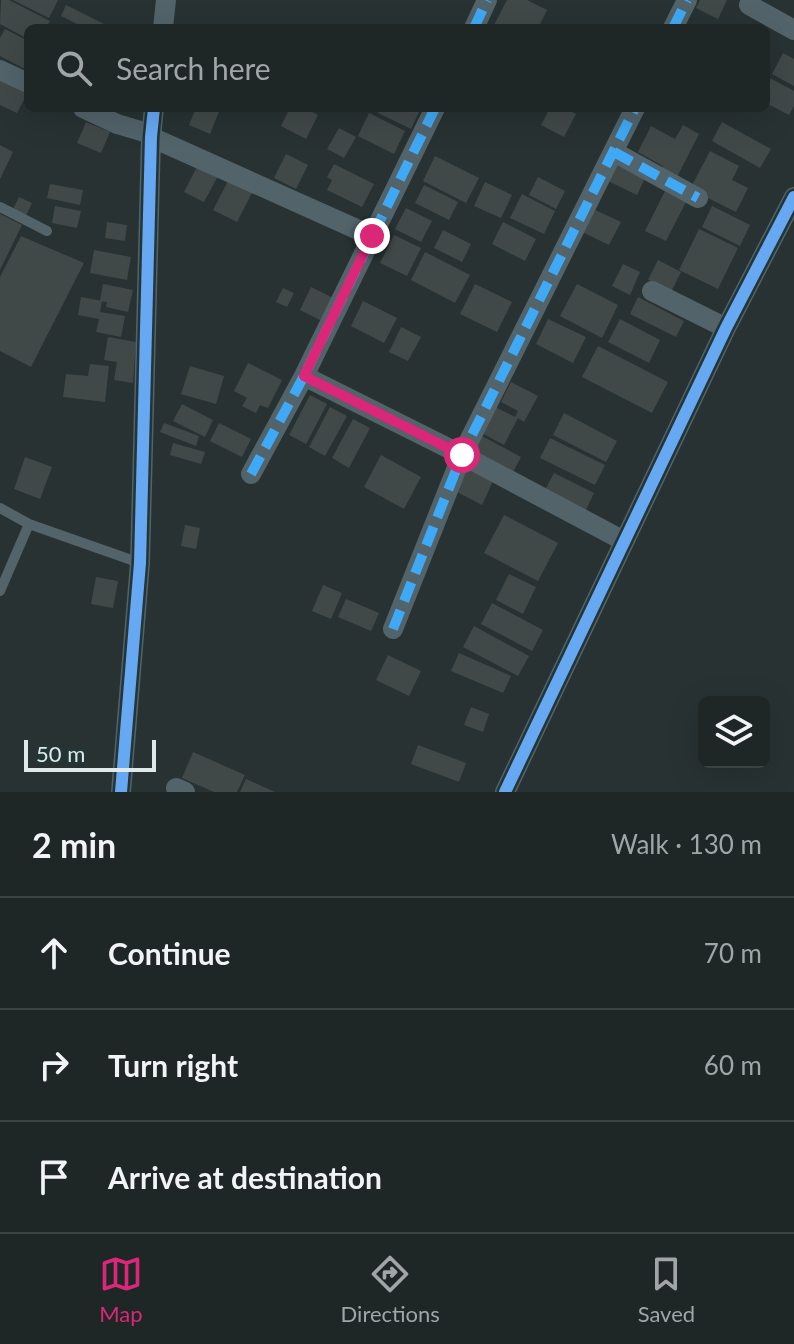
<!DOCTYPE html>
<meta charset="utf-8">
<style>
:root{--surface:#1e2626;--page:#262e2e;--text:#f1f3f6;--muted:#a1a5a7;--line:#3c4343;--accent:#db2777}
body{margin:0;font-family:Lato,sans-serif;background:var(--page);color:var(--text)}
.controls{position:absolute;right:24px;bottom:24px;display:grid;overflow:hidden;border-radius:12px;box-shadow:0 8px 32px #0002}
.controls button{width:72px;height:72px;display:grid;place-items:center;padding:0;border:0;border-bottom:2px solid var(--line);background:var(--surface);color:var(--text);font:40px sans-serif}
.scale{position:absolute;left:24px;bottom:20px;width:132px;box-sizing:border-box;padding-left:8px;border:4px solid #dee9ea;border-top:0;font-size:22px;line-height:28px;white-space:nowrap;color:#dee9ea;-webkit-text-stroke:6px #233537;paint-order:stroke}
.stop{position:absolute;width:24px;height:24px;margin:-18px;border:6px solid #db2777;border-radius:50%;background:#fff}
.stop.end{background:#db2777;border-color:#fff;box-shadow:0 2px 8px #0008}
.list{margin:0;padding:0;list-style:none}
h2{display:flex;justify-content:space-between;align-items:center;height:104px;margin:0;padding:0 32px;font-size:34px}
h2 small{font-size:26px;font-weight:400;color:var(--muted)}
.list li{display:grid;grid-template-columns:52px 1fr auto;gap:24px;align-items:center;box-sizing:border-box;height:112px;padding:0 32px;border-top:2px solid var(--line)}
.list b{display:block;font-size:30px;white-space:nowrap}
.list em{font-size:26px;font-style:normal;color:var(--muted)}
.icon{flex:none;width:44px;height:44px;fill:none;stroke:currentColor;stroke-width:2;stroke-linecap:round;stroke-linejoin:round}
.map{position:relative;flex:none;width:794px;height:792px;overflow:hidden}
.search{position:absolute;background:var(--surface);box-shadow:0 8px 32px #0002;left:24px;right:24px;top:24px;height:88px;display:flex;align-items:center;gap:20px;box-sizing:border-box;padding:0 28px;border-radius:12px;color:var(--muted);font-size:30px}
.sheet{height:440px;background:var(--surface)}
nav{display:flex;justify-content:space-around;align-items:center;box-sizing:border-box;height:112px;border-top:2px solid var(--line);background:var(--surface);font-size:22px;color:var(--muted)}
nav a{display:grid;justify-items:center;gap:4px}
nav .on{color:var(--accent)}
.map>svg:first-child{display:block}
.building{fill:#414948}
.lines{fill:none;stroke-linecap:round;stroke-linejoin:round}
.service{stroke:#52636a;stroke-width:10}
.minor{stroke:#52636a;stroke-width:20}
.quiet{stroke:#3fa9f5;stroke-width:10;stroke-dasharray:20 10;stroke-linecap:butt}
.cycleway-casing{stroke:#233537;stroke-width:17}
.cycleway{stroke:#66a8f1;stroke-width:12}
.route{stroke:#db2777;stroke-width:10}
</style>
<div class="map">
<svg width="794" height="792" viewBox="0 0 794 792">
<rect width="100%" height="100%" fill="#283232"/>
<path class="building" d="M1 0H9L50 21 46 28H28V39L0 24Z
M13 0H58L49 18Z
M507 0H527L547 10 538 28H499L494 25Z
M700 0H727L718 19 696 8Z
M66 5 112 28H85L61 16Z
M5 29 28 41 27 70 0 56V38Z
M783 53 794 59V86L772 74Z
M766 76 794 91V106L789 115 766 103Z
M0 78 28 92 17 113 0 105Z
M196 108 220 109 210 134 189 125Z
M290 108H304L318 115 306 139 281 126Z
M381 108H421L411 129 378 113Z
M550 108H564L576 114 564 137 541 125Z
M369 113 405 131 394 154 358 136Z
M86 122 110 132 101 153 77 143Z
M722 122 771 149 760 168 712 141Z
M683 125 699 134 676 179 661 171 663 166 638 152 651 126 675 139Z
M339 128 356 137 344 158 327 149Z
M0 145 13 152 0 179Z
M710 151 739 166 732 180 748 188 736 212 690 189Z
M286 154 308 165 296 189 274 178Z
M435 156 479 178 466 203 423 181Z
M618 160 647 174 637 195 608 181Z
M199 163 219 174 204 202 184 192Z
M334 164 374 184 362 207 327 190 332 180 327 177Z
M538 177 565 191 556 209 529 195Z
M229 179 253 191 237 222 213 210Z
M485 182 512 195 501 218 474 206Z
M50 184 83 190 80 205 47 198Z
M424 185 458 202 449 220 415 203Z
M665 191 686 202 666 241 645 231Z
M522 194 555 211 544 234 510 218Z
M19 197 32 203 26 216 13 209Z
M55 206 81 211 77 228 52 223Z
M712 206 750 225 740 246 702 227Z
M406 208 432 221 421 242 395 229Z
M591 208 621 222 609 245 580 231Z
M0 214 22 225 0 270Z
M107 222 127 225 125 241 105 238Z
M503 222 536 239 525 261 492 244Z
M699 229 738 248 718 289 679 270Z
M443 230 471 244 462 262 434 248Z
M394 235 421 248 407 276 380 263Z
M21 236 84 263 31 367 0 351V277Z
M94 250 131 257 127 280 90 273Z
M425 252 470 275 455 303 411 280Z
M658 260 681 272 671 292 648 280Z
M623 264 640 272 630 295 612 286Z
M103 284 133 290 128 312 106 307 107 302 100 301Z
M475 284 512 302 497 332 460 314Z
M577 284 618 305 602 338 560 316Z
M311 287 333 298 322 321 300 310Z
M283 288 294 293 287 307 276 302Z
M81 297 102 301 100 312 125 316 121 337 96 332 99 319 78 315Z
M638 297 684 321 676 337 630 314Z
M363 301 397 318 384 343 351 326Z
M548 319 586 337 573 363 536 344Z
M620 319 660 340 649 363 608 342Z
M401 327 421 337 408 361 389 352Z
M108 337 136 342 133 383 114 380 117 362 104 360Z
M598 346 668 382 652 413 582 377Z
M248 363 282 380 268 408 260 405 256 413 242 406 247 398 234 391Z
M90 364 109 366 105 402 63 397 66 374 88 376Z
M190 366 224 376 216 404 181 394Z
M511 382 538 396 524 422 518 418 504 445 480 432 493 406 515 417 518 411 501 402Z
M310 395 327 404 306 444 289 435Z
M182 404 213 420 205 437 173 421Z
M330 407 347 416 325 456 309 447Z
M564 413 617 441 606 462 553 435Z
M353 419 370 428 349 468 332 458Z
M164 423 199 436 196 446 160 432Z
M219 423 251 439 242 457 210 441Z
M480 435 521 457 512 474 471 453Z
M550 438 605 465 595 485 540 458Z
M173 443 205 452 201 464 170 455Z
M381 455 421 477 404 509 364 487Z
M25 457 52 467 40 499 14 489Z
M466 468 493 481 482 505 455 491Z
M554 473 594 493 586 510 545 490Z
M504 515 558 543 538 581 484 553Z
M185 525 200 528 196 549 181 546Z
M509 574 536 587 523 614 496 600Z
M96 577 118 581 113 608 91 604Z
M323 585 342 593 331 619 312 611Z
M346 599 379 613 371 631 338 617Z
M492 603 543 630 532 651 481 624Z
M474 626 529 656 518 676 463 647Z
M459 653 511 676 503 693 451 671Z
M388 655 421 671 409 696 376 680Z
M471 707 489 714 483 732 464 725Z
M418 745 466 763 459 782 411 764Z
M193 752 245 775 237 792H214L182 778Z
M246 779 275 792H240Z"/>
<g class="lines">
<path class="service" d="M0 207 47 231
M0 508 29 524 140 563
M0 591 29 524"/>
<path class="minor" d="M749 5 794 30
M163 28 166 0
M474 28 487 0
M673 28 687 0
M0 70 28 83
M83 108 117 124 151 134
M151 137 372 236
M614 152 698 198
M652 291 726 328
M304 376 462 455 624 541
M251 474 304 376 435 108
M393 629 462 455 635 108
M176 788 185 792
M121 792 140 563 151 137 154 108
M505 792 726 328 794 197"/>
<path class="quiet" d="M474 28 487 0
M673 28 687 0
M614 152 698 198
M251 474 304 376 435 108
M393 629 462 455 635 108"/>
<defs>
<path id="cycleway" d="M121 792 140 563 151 137 154 108
M505 792 726 328 794 197"/>
</defs>
<use href="#cycleway" class="cycleway-casing"/>
<use href="#cycleway" class="cycleway"/>
</g>
<g class="lines">
<path class="route" d="M372 236 304 376 462 455"/>
</g>
</svg>
<div class="controls">
<button><svg class="icon" aria-label="layers" viewBox="0 0 24 24"><path d="M12 4l9 5-9 5-9-5zM3 14l9 5 9-5"/></svg></button>
</div>
<div class="scale">50 m</div>
<div class="stop" style="left:462px;top:455px"></div>
<div class="stop end" style="left:372px;top:236px"></div>
<div class="search"><svg class="icon" aria-label="search" viewBox="0 0 24 24"><circle cx="10" cy="10" r="6"/><path d="M15 15l6 6"/></svg>Search here</div>
</div>
<section class="sheet">
<h2>2 min<small>Walk · 130 m</small></h2>
<ul class="list">
<li><svg class="icon" aria-label="ahead" viewBox="0 0 24 24"><path d="M12 20V5M6 11l6-6 6 6"/></svg><div><b>Continue</b></div><em>70 m</em></li>
<li><svg class="icon" aria-label="right" viewBox="0 0 24 24"><path d="M7 20v-9h11M14 6l5 5-5 5"/></svg><div><b>Turn right</b></div><em>60 m</em></li>
<li><svg class="icon" aria-label="arrive" viewBox="0 0 24 24"><path d="M6 21V4h12l-3 4 3 4H6"/></svg><div><b>Arrive at destination</b></div></li>
</ul>
</section>
<nav>
<a class="on"><svg class="icon" aria-label="map" viewBox="0 0 24 24"><path d="M3 6l6-2 6 2 6-2v14l-6 2-6-2-6 2zM9 4v14M15 6v14"/></svg>Map</a>
<a><svg class="icon" aria-label="directions" viewBox="0 0 24 24"><path d="M12 3l9 9-9 9-9-9zM9 14v-3h6M13 9l2 2-2 2"/></svg>Directions</a>
<a><svg class="icon" aria-label="saved" viewBox="0 0 24 24"><path d="M7 4h10v16l-5-4-5 4z"/></svg>Saved</a>
</nav>
